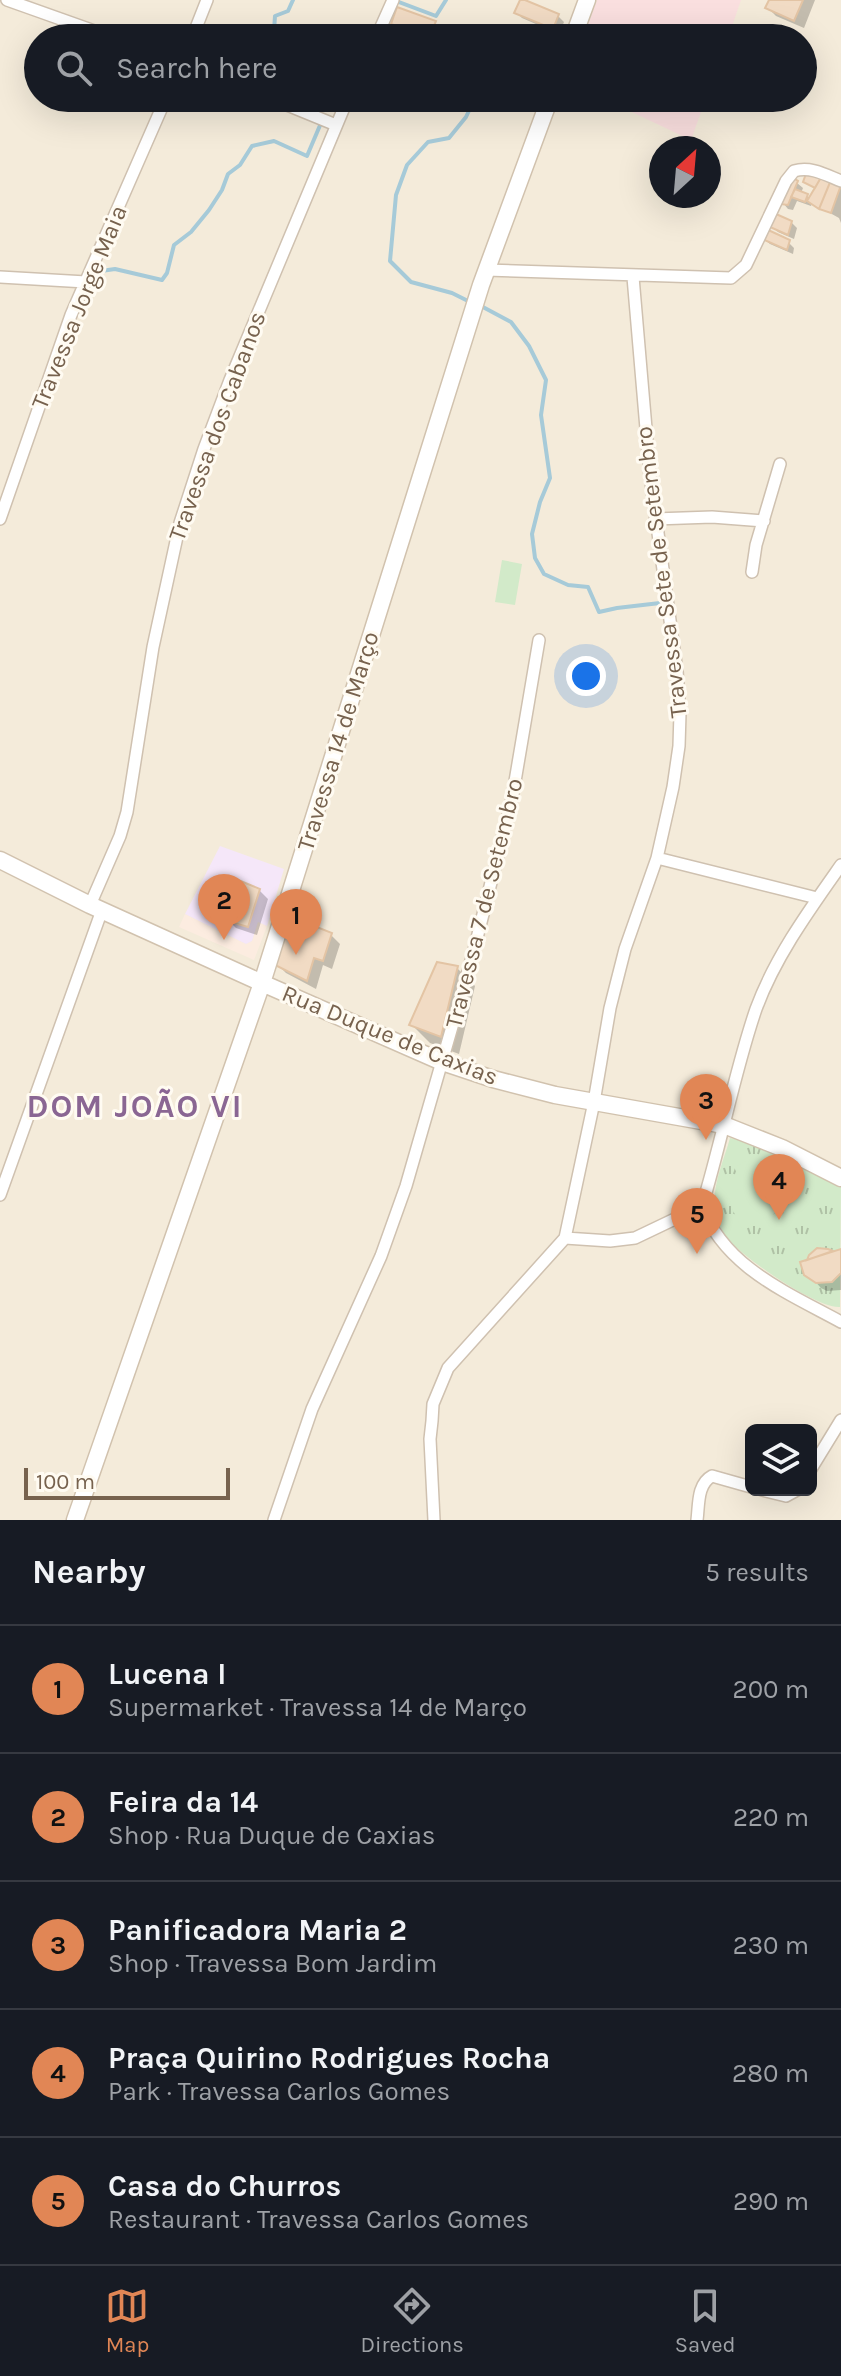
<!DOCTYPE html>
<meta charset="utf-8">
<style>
:root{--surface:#171b24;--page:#242831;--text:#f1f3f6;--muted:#9ea1a6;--line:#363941;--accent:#e18655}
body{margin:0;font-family:Karla,sans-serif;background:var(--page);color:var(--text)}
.controls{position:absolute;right:24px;bottom:24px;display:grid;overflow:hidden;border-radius:12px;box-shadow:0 8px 32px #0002}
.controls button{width:72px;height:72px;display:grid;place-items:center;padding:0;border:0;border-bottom:2px solid var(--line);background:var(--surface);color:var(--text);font:40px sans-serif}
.compass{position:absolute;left:649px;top:136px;width:72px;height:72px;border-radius:50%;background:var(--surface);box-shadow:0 8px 32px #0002;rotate:26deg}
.scale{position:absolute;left:24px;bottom:20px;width:206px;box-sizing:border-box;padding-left:8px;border:4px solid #77624e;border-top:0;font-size:22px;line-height:28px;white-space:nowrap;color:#77624e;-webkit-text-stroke:6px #fffbf2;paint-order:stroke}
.you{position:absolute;left:586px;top:676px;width:28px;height:28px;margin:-20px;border:6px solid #fff;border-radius:50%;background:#1a73e8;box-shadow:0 0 0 12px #1a73e833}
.badge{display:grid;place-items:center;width:52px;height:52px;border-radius:50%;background:var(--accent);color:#111;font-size:26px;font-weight:700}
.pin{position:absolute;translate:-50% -66px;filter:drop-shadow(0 2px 4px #0008)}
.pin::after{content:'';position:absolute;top:42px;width:28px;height:24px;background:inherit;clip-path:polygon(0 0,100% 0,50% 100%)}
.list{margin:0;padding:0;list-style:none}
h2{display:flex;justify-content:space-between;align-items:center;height:104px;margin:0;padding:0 32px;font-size:34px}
h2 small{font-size:26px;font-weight:400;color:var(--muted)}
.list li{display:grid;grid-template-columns:52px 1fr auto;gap:24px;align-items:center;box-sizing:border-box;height:128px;padding:0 32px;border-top:2px solid var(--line)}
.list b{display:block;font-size:30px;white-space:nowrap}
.list p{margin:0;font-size:26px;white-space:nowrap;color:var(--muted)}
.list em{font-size:26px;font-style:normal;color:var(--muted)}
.icon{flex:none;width:44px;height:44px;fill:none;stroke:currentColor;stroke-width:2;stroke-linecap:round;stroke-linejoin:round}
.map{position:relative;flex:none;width:841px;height:1520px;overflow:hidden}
.search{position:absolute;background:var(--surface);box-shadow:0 8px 32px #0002;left:24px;right:24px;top:24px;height:88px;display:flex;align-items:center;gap:20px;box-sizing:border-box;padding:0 28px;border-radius:44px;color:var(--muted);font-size:30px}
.sheet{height:744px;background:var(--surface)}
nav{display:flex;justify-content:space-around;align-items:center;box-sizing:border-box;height:112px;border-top:2px solid var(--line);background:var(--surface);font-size:22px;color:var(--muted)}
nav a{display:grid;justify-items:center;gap:4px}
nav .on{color:var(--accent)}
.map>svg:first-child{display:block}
.residential{fill:#f4ebda;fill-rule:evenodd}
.commercial{fill:#fcece0}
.education{fill:#f5e7f9}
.medical{fill:#fadfdf}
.grass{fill:url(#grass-tufts)}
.pitch{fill:#d2eac9}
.shadow{fill:#0003}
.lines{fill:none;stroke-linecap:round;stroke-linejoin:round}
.stream{stroke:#a6cad8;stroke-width:4}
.building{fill:#f1dbc4;stroke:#e3c4a4;stroke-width:2}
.street-casing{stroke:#cfc1b0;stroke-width:14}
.secondary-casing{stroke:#d1c2ae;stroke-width:19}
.street{stroke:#fff;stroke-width:11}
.secondary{stroke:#fff;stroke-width:16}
.labels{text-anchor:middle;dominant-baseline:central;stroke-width:6;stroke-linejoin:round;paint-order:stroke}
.street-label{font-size:24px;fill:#77624e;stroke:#fffbf2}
.district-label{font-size:32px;font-weight:bold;letter-spacing:2px;fill:#8a6693;stroke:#fffbf2}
</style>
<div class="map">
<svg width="841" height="1520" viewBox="0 0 841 1520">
<defs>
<pattern id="grass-tufts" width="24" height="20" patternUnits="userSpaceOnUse" patternTransform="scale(2)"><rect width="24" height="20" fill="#d2eac9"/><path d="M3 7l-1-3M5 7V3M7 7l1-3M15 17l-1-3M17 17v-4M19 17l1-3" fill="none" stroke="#afc1a5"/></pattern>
</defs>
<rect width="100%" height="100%" fill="#fcf8eb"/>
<path class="residential" d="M0 0H841V1520H0ZM38 38H803V98H38ZM661 148H709V196H661ZM751 1430H811V1490H751Z"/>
<path class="commercial" d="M185 914 246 944 252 941 258 922 267 926 254 960 179 927Z"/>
<path class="education" d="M220 846 284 869 267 926 258 922 252 941 246 944 185 914Z"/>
<path class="medical" d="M597 0H741L728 38H583Z
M602 98H706L691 140Z"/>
<path class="grass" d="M730 1138 760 1145 841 1179 840 1307C817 1309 738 1255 725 1235 720 1228 717 1220 715 1212 711 1188 724 1160 730 1138Z"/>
<path class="pitch" d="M502 560 522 564 515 605 495 602Z
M764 1153 773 1173 791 1165 807 1198 742 1229 726 1196 743 1187 734 1167Z"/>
<path class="shadow" d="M771 0H815L804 28 776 16 768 8Z
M522 1 558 16 564 22 559 34 522 18 517 13Z
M434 22 440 28 436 38H423L399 29 393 24Z
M808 174 820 182 841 185V223L839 218 812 203 811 206 797 201 793 210 788 209 783 203 797 183 803 188 801 193 811 199 816 190 805 181Z
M791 222 797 228 794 239 778 232 772 226Z
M764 239 788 242 794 248 793 254 770 244Z
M231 885 259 890 268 899 257 935 236 928 227 919 235 889Z
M331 935 340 944 332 969 323 965 316 989 286 973 277 964Z
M457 968 475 986 459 1054 430 1043 412 1025Z
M823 1250 833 1253 841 1252V1290L827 1291 821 1288 803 1268Z"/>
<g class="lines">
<path class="stream" d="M396 1 436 16 446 0
M268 38 274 31 275 16 288 11 293 0
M101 271 115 269 162 280 167 273 174 245 191 232 209 210 222 190 228 174 240 165 252 146 274 141 307 156 321 123
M466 300 452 293 411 282 390 261 396 195 407 165 428 142 449 138 466 117 475 98
M481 306 511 322 529 346 546 380 541 415 550 478 540 502 532 534 535 558 544 574 568 585 588 587 599 612 617 608 660 603"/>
</g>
<path class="building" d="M520 0H525L559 14 553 29 514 13Z
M769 0H803L794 21 765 8Z
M397 7 436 21 429 38 391 24Z
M807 171 820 179 815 188 803 182Z
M790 176 798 181 788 205 780 204Z
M822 176 831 180 819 209 807 201Z
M831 180 841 185 831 213 819 209Z
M795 189 808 194 805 202 791 197Z
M776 214 792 221 788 235 770 227Z
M766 229 790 240 787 250 762 239Z
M231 877 260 889 248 927 224 920 234 886 229 885Z
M289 916 332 933 323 961 314 958 307 981 275 965Z
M437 962 458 966 441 1037 409 1025Z
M817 1248 828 1249 833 1251 807 1260 809 1255Z
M841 1249V1273L832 1282 816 1283 804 1275 800 1262Z"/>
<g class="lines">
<defs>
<path id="street" d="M7 0 114 38
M192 38 207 0
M376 38 393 0
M270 98 336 125
M486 270 731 278 746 265 786 181 794 171C811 166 826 175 841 181
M0 277 86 282
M0 519 71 315 166 98
M655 519 712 517 764 521
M752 572 756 545 780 464
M657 858 817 898
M90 905 120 836 127 812 153 647 180 523 204 449 230 380 348 98
M0 1195 102 910
M702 1206C724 1267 788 1293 841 1322
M565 1238 594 1102 610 1008 625 949 657 858 673 787 679 746 680 713 677 671 650 475 633 277
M811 1469 841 1420
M762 1490 786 1496 797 1490
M274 1520 312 1409 381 1256 406 1186 473 954 512 799 539 640
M434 1520 430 1439 432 1421 433 1404 448 1368 565 1238 610 1241 635 1238 702 1206C722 1141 734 1073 756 1009 775 957 810 909 841 865
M697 1520C699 1505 697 1484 712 1476L751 1487"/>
<path id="secondary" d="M573 38 587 0
M0 860 90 905 262 983 442 1062 493 1079 555 1095 724 1125 782 1148 841 1178
M75 1520 262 983 481 285 550 98"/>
</defs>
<use href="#street" class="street-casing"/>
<use href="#secondary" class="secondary-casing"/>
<use href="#street" class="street"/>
<use href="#secondary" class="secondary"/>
</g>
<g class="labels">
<g class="street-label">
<text transform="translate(79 307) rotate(-68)">Travessa Jorge Maia</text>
<text transform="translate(217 426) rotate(-70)">Travessa dos Cabanos</text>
<text transform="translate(661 572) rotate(-97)">Travessa Sete de Setembro</text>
<text transform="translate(338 741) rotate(-73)">Travessa 14 de Março</text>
<text transform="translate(484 903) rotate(-76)">Travessa 7 de Setembro</text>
<text transform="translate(390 1035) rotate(22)">Rua Duque de Caxias</text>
</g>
<g class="district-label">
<text x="135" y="1106">DOM JOÃO VI</text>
</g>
</g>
</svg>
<div class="controls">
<button><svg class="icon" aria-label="layers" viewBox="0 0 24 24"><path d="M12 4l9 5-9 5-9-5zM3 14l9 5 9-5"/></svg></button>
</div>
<svg class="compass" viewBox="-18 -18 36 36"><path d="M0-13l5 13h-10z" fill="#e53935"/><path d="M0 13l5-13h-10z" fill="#9ea1a6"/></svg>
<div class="scale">100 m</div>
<div class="you"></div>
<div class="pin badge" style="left:296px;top:955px">1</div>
<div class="pin badge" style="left:224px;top:940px">2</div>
<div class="pin badge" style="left:706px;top:1140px">3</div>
<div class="pin badge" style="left:779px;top:1220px">4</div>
<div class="pin badge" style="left:697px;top:1254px">5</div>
<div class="search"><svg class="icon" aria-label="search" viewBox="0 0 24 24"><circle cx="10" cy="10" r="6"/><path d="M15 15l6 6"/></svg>Search here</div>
</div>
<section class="sheet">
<h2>Nearby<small>5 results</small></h2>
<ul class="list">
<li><span class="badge">1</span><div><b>Lucena I</b><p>Supermarket · Travessa 14 de Março</p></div><em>200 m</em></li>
<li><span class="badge">2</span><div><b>Feira da 14</b><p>Shop · Rua Duque de Caxias</p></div><em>220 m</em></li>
<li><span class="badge">3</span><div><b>Panificadora Maria 2</b><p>Shop · Travessa Bom Jardim</p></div><em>230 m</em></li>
<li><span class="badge">4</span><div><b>Praça Quirino Rodrigues Rocha</b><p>Park · Travessa Carlos Gomes</p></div><em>280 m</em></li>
<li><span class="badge">5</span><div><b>Casa do Churros</b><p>Restaurant · Travessa Carlos Gomes</p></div><em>290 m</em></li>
</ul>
</section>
<nav>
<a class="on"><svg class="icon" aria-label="map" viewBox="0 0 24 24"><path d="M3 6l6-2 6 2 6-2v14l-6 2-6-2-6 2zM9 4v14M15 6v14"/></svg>Map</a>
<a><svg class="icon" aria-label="directions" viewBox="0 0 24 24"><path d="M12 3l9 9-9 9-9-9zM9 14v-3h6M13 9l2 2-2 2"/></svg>Directions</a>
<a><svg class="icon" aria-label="saved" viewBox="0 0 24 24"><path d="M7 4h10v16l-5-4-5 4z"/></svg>Saved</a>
</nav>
